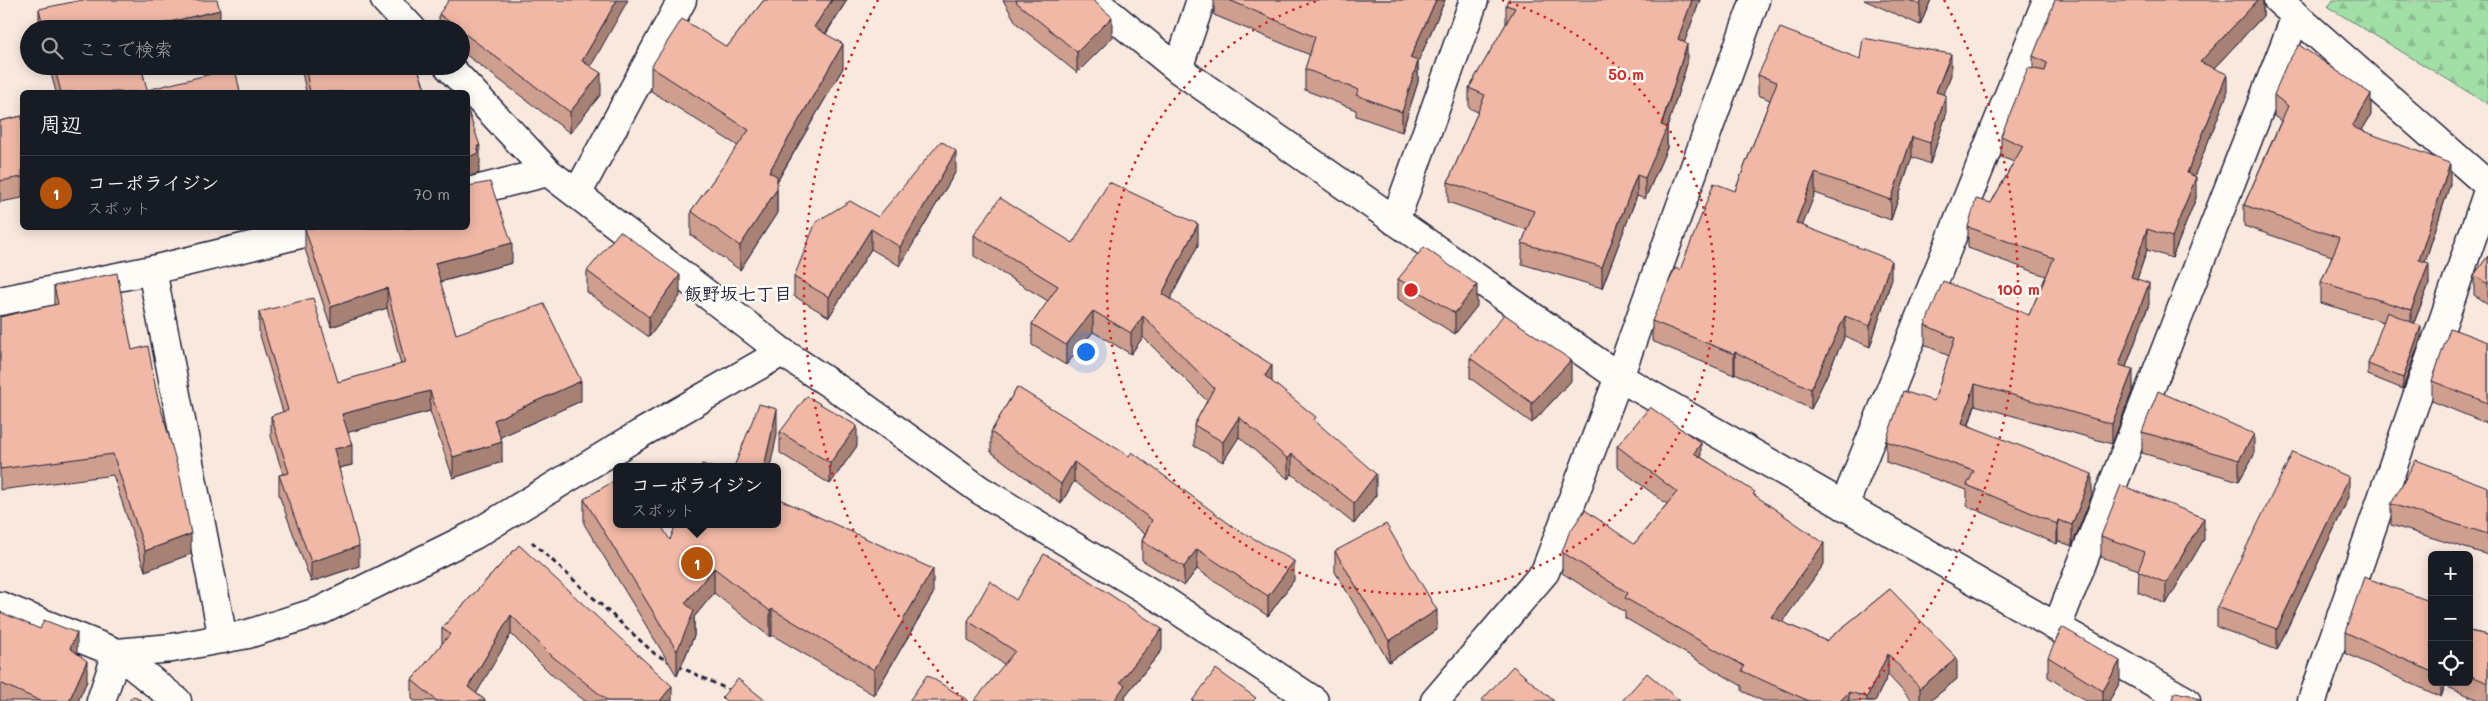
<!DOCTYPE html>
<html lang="ja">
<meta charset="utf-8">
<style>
:root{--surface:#171b24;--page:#20242c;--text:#f1f3f6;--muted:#9ea1a6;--line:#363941;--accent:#b45309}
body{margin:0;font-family:Mali,"Klee One",sans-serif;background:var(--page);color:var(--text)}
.controls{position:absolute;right:15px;bottom:15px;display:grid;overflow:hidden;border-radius:8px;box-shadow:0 2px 12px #0003}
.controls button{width:45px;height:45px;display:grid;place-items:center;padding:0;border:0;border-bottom:1px solid var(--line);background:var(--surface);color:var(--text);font:25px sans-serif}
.you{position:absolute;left:1085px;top:351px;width:18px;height:18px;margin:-12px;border:4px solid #fff;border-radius:50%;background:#1a73e8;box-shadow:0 0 0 8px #1a73e833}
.badge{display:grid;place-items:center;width:32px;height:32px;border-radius:50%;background:var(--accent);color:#fff;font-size:16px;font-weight:700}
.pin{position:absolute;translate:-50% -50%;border:2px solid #fff;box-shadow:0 1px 5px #0006}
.popup{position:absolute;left:613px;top:463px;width:168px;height:65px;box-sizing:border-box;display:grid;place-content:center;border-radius:8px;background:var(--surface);filter:drop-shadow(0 1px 4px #0005);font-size:16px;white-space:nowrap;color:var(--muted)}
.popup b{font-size:19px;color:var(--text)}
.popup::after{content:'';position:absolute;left:50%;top:100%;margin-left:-10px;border:10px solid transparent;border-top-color:var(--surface)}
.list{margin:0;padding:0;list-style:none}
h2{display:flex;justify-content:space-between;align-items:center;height:65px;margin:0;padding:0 20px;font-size:21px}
h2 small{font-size:16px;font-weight:400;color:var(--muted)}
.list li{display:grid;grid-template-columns:32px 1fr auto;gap:15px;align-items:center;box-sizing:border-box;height:75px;padding:0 20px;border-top:1px solid var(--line)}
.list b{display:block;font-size:19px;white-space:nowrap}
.list p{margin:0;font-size:16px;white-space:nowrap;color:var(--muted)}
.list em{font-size:16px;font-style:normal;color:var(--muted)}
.icon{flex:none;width:28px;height:28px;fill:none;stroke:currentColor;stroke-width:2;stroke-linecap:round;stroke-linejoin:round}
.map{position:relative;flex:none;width:2488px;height:701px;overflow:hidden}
.search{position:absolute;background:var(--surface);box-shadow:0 2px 12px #0003;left:20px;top:20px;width:450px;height:55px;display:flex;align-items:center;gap:12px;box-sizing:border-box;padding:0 18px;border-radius:28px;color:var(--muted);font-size:19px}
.panel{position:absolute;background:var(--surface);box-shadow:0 2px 12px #0003;left:20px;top:90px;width:450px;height:140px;border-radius:8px}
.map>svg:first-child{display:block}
.forest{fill:url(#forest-firs);stroke:#628071}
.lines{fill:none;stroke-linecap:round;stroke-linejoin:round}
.street-casing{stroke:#22223b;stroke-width:31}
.path{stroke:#22223b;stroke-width:3;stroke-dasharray:5 4;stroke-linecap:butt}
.street{stroke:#fdfcf7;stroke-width:28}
.wall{fill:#ce9e8e;stroke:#22223b}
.shaded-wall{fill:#a88174;stroke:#22223b}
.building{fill:#f0b8a5;stroke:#22223b}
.ring{fill:none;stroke:#d62828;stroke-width:2.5;stroke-dasharray:2.5 5}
.labels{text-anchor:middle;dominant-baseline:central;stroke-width:5;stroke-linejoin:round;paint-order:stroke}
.neighbourhood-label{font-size:18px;font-weight:bold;fill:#22223b;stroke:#fdfcf7}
.centre{fill:#d62828;stroke:#fdfcf7;stroke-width:2.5}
.ring-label{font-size:15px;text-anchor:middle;font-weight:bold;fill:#d62828;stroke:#fdfcf7;stroke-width:5;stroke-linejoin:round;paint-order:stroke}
</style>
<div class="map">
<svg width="2488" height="701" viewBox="0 0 2488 701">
<defs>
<pattern id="forest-firs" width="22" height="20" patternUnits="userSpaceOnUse" patternTransform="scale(1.25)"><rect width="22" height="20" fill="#a2dfa7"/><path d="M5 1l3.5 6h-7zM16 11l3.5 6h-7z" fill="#8bbf91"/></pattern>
</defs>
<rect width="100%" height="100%" fill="#f9e8de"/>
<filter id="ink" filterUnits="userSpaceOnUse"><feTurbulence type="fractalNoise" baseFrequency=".02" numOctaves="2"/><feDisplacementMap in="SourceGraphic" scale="10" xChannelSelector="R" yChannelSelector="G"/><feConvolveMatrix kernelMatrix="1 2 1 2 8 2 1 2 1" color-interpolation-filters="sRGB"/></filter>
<g filter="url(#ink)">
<path class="forest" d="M2333 0H2488V104L2328 7Z"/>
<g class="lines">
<defs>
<path id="street" d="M385 0 412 29
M1093 0 1178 69 1619 377 2186 701
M2278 0 2488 185
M448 66 548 172 782 352
M1178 69 1201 0
M468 192 548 172
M577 194 682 0
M1395 221 1474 0
M152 270 223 639
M0 301 152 270 325 228
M1844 506 2047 0
M0 606 117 653 172 648 248 634 320 611 474 535 640 434 782 352 856 401 980 490 1163 600 1314 701
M2057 627 2296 16
M101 701 117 653 177 701
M1435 701 1545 572 1619 377 1755 0
M2312 701 2488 191"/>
</defs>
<use href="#street" class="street-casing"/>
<path class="path" d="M532 542 655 654 670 662
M678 666 731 691"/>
<use href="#street" class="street"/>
</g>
<path class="wall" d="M764 0H847L826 34 843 68 777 182V213L740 270 691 235V211L738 146 651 91V67L727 47Z
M1003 0H1093L1112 38 1077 73 1017 24Z
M1214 0H1445L1418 62V82L1402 132 1356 116V110L1305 90V69L1310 55 1214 15Z
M1700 0 1684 43 1687 64 1667 128V148L1645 199 1637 196 1602 288 1522 264V243L1527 230 1448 202V182L1478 112 1469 108V88L1506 24V5Z
M1864 0H1931L1920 25Z
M2263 0V16L2214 68 2227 95 2194 176 2196 198 2172 258 2147 250 2137 279 2149 304 2126 367 2133 389 2112 444 1975 405 1969 425 2092 495 2072 546 2058 541 2057 544 1967 506V490L1886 462V441L1934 401 1949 356 1925 345V325L2029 315 2046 276 1968 248V227L1991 203 2014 162 2001 157V136L2033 69V56Z
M39 9 220 29H39Z
M439 14 601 94 570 133 461 51V29H439Z
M1860 59 1951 75 1943 94 1946 115 1930 164 1912 157 1891 220 1815 193 1802 225 1891 281 1870 347 1845 336 1811 409 1735 373 1734 375 1652 341V321L1680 270 1735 191 1770 100 1758 95V75Z
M49 66H141L147 90 240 92H56Z
M302 66H417L426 92H306L302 72Z
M2274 95 2371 115 2362 130 2450 184 2425 262 2429 284 2414 323 2421 337 2403 389 2368 375V364L2384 322 2321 303V282L2332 256 2244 226V205L2281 121 2274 116Z
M22 116V198L0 202V121Z
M956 171 900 266 871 249 829 317 794 296V277L878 217Z
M305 229 512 263 440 282 456 334 581 401 500 437 502 462 453 478 430 411 348 432 352 465 339 468 359 566 311 582 279 495V475L283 474 271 436V416L283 412 259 332V312L338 382 401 365 387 308 331 327 305 249Z
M974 235 1073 243 1198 245 1170 299 1272 382 1316 422 1376 495 1354 524 1292 474 1288 479 1239 437 1223 462 1194 446V425L1207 401 1143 337 1131 354 1093 332 1066 365 1032 345V324L1048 301 974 256Z
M2488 256V305L2474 295V275Z
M587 271 680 296 649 337 587 292Z
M1398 279 1477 306 1455 334 1398 299Z
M54 286 132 350 157 395 191 554 145 571 113 475 0 490V317L54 305Z
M2488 342V424L2432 401V381Z
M1470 358 1571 381 1532 423 1470 378Z
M1017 387 1294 580 1268 616 1197 569 1184 586 1142 560V541L1145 534 1074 481 1061 504 991 452V432Z
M780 432 857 446 830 484 780 453Z
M2142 432 2254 455 2239 481 2142 453Z
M1617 446 1701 457 1755 495 1824 564 1782 622 1826 641 1890 589 1957 679 1930 701H1912L1888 675 1875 701H1763L1742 691V686L1625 618V612L1562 573V552L1634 544 1667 504 1617 467Z
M2488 487V555L2391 525V504Z
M2349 497 2277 650 2217 627V607Z
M584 499 670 540 933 594 874 695 772 635 770 637 714 593 694 617V636L677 676 584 524Z
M2101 536 2204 539 2166 604 2138 592 2139 570 2101 557Z
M519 545 672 701H585L552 675 511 634 476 693 486 701H414L412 699V680L442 644V628Z
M1335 551 1437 630 1389 662 1335 572Z
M1016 600 1162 650 1125 696V701L1004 664 968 641V621Z
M2432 602V682H2469V631L2488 635V701H2482L2445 686 2441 697 2345 653V632Z
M0 612 77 653 87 681 78 701H0Z
M2048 657 2120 682 2109 701H2086L2048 677Z"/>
<path class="shaded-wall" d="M617 0H628L582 82V61Z
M832 0H847L814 51V27Z
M1436 0H1445L1418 62V82L1402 132V112L1410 58Z
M1692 0H1700L1678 60V39Z
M1922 0H1931L1920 25V5Z
M2258 0H2263V16L2200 83V62Z
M220 10V29H140Z
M1112 17V38L1077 73V52Z
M843 44V68L769 195V172Z
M1687 44V64L1667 128V148L1645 199V178Z
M1951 54V75L1936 112V92Z
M601 73V94L570 133V112Z
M2227 74V95L2187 194V173Z
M2371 94V115L2352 147V127Z
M1946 95V115L1930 164V143Z
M1912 137V157L1891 220V200Z
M477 146H480V166H479V173L468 177V157Z
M956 151V171L900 266V247Z
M2450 163V184L2419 281V260Z
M1815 173V193L1796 243V223Z
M1637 175V196L1602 288V267Z
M2196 177V198L2172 258V237Z
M777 189V213L740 270V246Z
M1198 224V245L1162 315V294Z
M871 229V249L829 317V297Z
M2147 229V250L2131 297V277Z
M512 243V263L435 283V263Z
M1891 260V281L1870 347V326Z
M2429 263V284L2411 330V310Z
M680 275V296L649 337V317Z
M2149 283V304L2119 386V365Z
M1477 285V306L1455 334V313Z
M387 288V308L331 327V307Z
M1093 311V332L1066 365V345Z
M1143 316V337L1131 354V333Z
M1845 316V336L1811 409V389Z
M2421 326V337L2403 389V378Z
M1735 352V373L1734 375V354Z
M1571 360V381L1532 423V403Z
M1272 365V386L1265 376Z
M2133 369V389L2112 444V424Z
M581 381V401L494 440V420Z
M1975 384V405L1962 444V423Z
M430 391V411L342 434V414Z
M777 409V435L770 467H764Z
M1239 417V437L1223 462V442Z
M857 426V446L830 484V463Z
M2254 434V455L2239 481V460Z
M502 442V462L453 478V457Z
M1701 443V464L1694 453Z
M352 445V465L334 469V449Z
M1292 454V474L1288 479V459Z
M1074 462V481L1061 504V484Z
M1376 474V495L1354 524V503Z
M2092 474V495L2072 546V525Z
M2349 477V497L2277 650V629Z
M2204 518V539L2166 604V583Z
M2058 520V541L2057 544V524Z
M191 534V554L145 571V551Z
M1824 543V564L1771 638V617Z
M359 546V566L311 582V562Z
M1197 549V569L1184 586V567Z
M1294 561V580L1268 616V596Z
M714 568V593L694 617V636L677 676V651L685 603Z
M933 569V594L874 695V670Z
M772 609V635L770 637V611Z
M1437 610V630L1389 662V641Z
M511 615V634L472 701 468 687Z
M1162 629V650L1125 696V701H1114L1120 682Z
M77 633V654L70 648Z
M1888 654V675L1875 701H1867V697Z
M1957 658V679L1930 701H1920V688Z
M87 661V681L78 701H69Z
M2120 661V682L2109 701H2103V691Z
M2441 682H2445V686L2441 697Z
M672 686V701H660Z
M1849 692V701H1840Z"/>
<path class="building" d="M82 0H217L220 10 140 29H44L39 9Z
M449 0H617L582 61 601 73 570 112 461 31V29H459L439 14Z
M764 0H832L814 27 843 44 769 172 777 176V189L740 246 691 211 749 130 651 67 682 19 727 47Z
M1016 0H1093L1112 17 1077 52 1017 3Z
M1229 0H1436L1410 58 1418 61 1402 112 1356 95 1359 90 1305 69 1315 37Z
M1508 0H1692L1678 39 1687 44 1661 125 1667 127 1645 178 1637 175 1602 267 1522 243 1534 211 1448 182 1485 95 1469 88 1515 8 1506 5Z
M1909 0H1922L1920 5Z
M2055 0H2258L2200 62 2227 74 2187 173 2196 177 2172 237 2147 229 2131 277 2149 283 2119 365 2133 369 2112 424 1975 384 1962 423 2092 474 2072 525 2058 520 2057 524 1967 485 1974 471 1886 441 1903 391 1934 401 1955 338 1925 325 1943 281 2029 315 2054 258 1968 227 1976 199 1991 203 2023 146 2001 136 2028 68 2045 71 2047 63 2033 56Z
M1780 28 1860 59 1863 38 1951 54 1936 92 1946 95 1930 143 1912 137 1891 200 1815 173 1796 223 1891 260 1870 326 1845 316 1811 389 1735 352 1734 354 1652 321 1675 268 1680 270 1714 183 1735 191 1777 82 1758 75Z
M2299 45 2371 94 2352 127 2450 163 2419 260 2429 263 2411 310 2321 282 2340 238 2244 205 2288 106 2274 95 2286 65Z
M54 66H141L147 90 235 68 240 92H61Z
M305 66H417L426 92H310Z
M468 111 480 146H477L479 153 468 157Z
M22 116V177L0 181V121Z
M941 141 956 151 900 247 871 229 829 297 794 277 816 222 850 201 878 217Z
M490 182 512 243 435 263 456 334 544 304 581 381 494 420 502 442 453 457 430 391 342 414 352 445 334 449 359 546 311 562 279 475 289 473 271 416 288 410 259 312 313 298 338 382 405 363 387 288 331 307 305 229 310 228H468V186Z
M1109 182 1198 224 1162 294 1272 365 1265 376 1316 417 1314 420 1376 474 1354 503 1292 454 1288 459 1239 417 1223 442 1194 425 1214 388 1143 316 1131 333 1093 311 1066 345 1032 324 1058 286 974 235 1000 198 1073 243Z
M620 231 680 275 649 317 587 271Z
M1424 247 1477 285 1455 313 1398 279Z
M2488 256V284L2474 275Z
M117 273 132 350 148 346 157 395 179 471 191 534 145 551 113 454 0 469V317L58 304 54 286Z
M2387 312 2421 326 2403 378 2368 364Z
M1504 314 1571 360 1532 403 1470 358Z
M2450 328 2488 342V403L2432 381Z
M1017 387 1129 456 1132 452 1235 528 1294 561 1268 596 1197 549 1184 567 1142 541 1152 520 1074 462 1061 484 991 432Z
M2158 391 2254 434 2239 460 2142 432Z
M807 396 857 426 830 463 780 432Z
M759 404 777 409 764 467H734Z
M1650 407 1701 443 1694 453 1755 492 1753 494 1824 543 1771 617 1826 641 1890 589 1957 658 1920 688 1888 654 1867 697 1849 692 1840 701H1809L1742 671 1744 666 1625 598 1628 593 1562 552 1569 533 1585 510 1634 544 1677 492 1617 446Z
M2293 452 2349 477 2277 629 2217 607Z
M2416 460 2488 487V534L2391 504Z
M702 464 712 467H701Z
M617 479V524H660L670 540 676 524H777V498L933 569 874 670 772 609 770 611 714 568 685 603 694 611 677 651 584 499Z
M2121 485 2204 518 2166 583 2138 571 2145 552 2101 536Z
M1386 524 1437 610 1389 641 1335 551Z
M519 545 672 686 660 701H608L552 656 511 615 468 687 486 701H437L412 680 450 634 442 628Z
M1044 554 1073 570 1162 629 1120 682 1125 685 1114 701H974L1015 651 968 621 990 581 1016 600Z
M2364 577 2432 602V672L2345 632Z
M0 612 40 629 44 620 77 633 70 648 87 661 69 701H41L0 683Z
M2062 627 2120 661 2103 691 2048 657Z
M2469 631 2488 635V683L2469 675Z
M1513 666 1554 701H1481Z
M1216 669 1256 698 1253 701H1192Z
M1647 673 1680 701H1622Z
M927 675 969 701H909Z
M738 679 766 701H726L722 697Z
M2175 692 2190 695 2201 701H2171Z
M133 696 142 701H129Z"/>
</g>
<g class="ring">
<path d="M1502 0A304 304 0 1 1 1320 0"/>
<path d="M963 700A607 607 0 0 1 878 0M1944 0A607 607 0 0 1 1859 700"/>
</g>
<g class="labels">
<g class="neighbourhood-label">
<text x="738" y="293">飯野坂七丁目</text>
</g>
</g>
<circle cx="1411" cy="290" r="8" class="centre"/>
<g class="ring-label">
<text x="1626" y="80">50 m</text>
<text x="2018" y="295">100 m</text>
</g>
</svg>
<div class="controls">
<button>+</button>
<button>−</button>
<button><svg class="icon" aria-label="locate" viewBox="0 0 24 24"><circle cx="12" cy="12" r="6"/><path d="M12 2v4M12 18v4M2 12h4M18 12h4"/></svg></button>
</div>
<div class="you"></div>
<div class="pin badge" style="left:697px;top:563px">1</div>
<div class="popup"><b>コーポライジン</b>スポット</div>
<div class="search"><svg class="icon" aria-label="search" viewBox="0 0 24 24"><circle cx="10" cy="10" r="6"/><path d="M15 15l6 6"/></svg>ここで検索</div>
<section class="panel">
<h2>周辺<small></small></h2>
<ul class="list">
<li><span class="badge">1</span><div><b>コーポライジン</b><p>スポット</p></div><em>70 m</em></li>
</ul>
</section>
</div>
